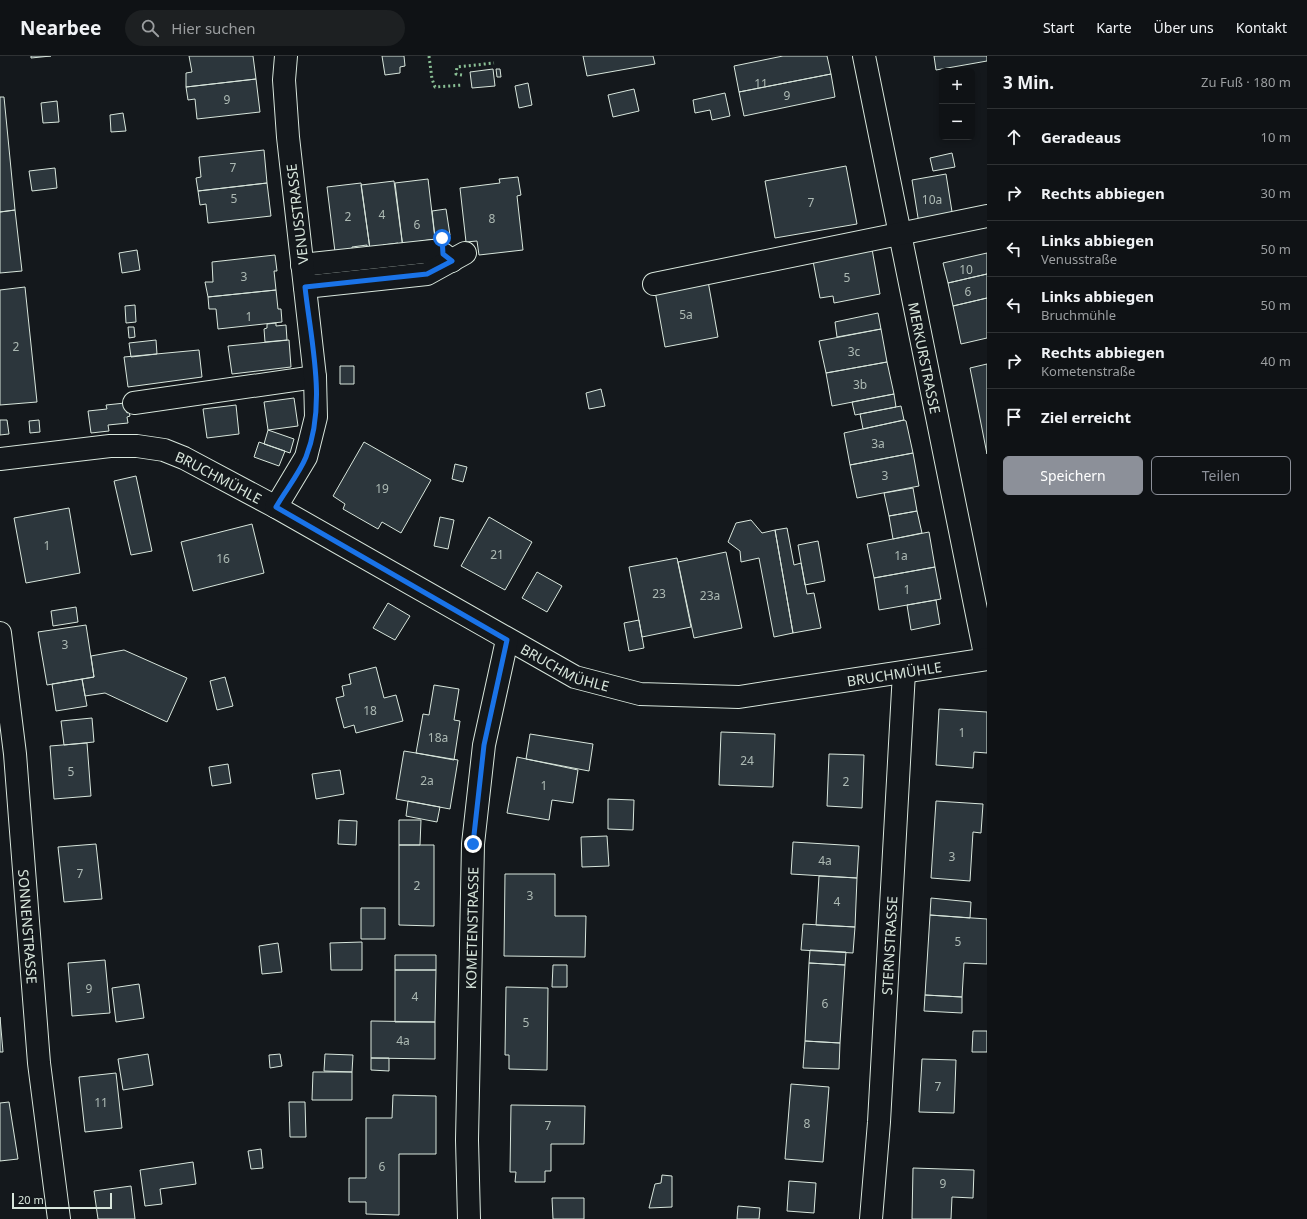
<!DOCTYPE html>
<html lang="de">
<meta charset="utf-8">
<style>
:root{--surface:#0f1215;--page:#1d2022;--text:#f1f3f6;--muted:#9b9ea0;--line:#2f3234;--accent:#8c9099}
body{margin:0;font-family:"Noto Sans",sans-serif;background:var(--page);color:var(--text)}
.controls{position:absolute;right:12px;top:12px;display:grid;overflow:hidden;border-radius:6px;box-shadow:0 2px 6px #0003}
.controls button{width:36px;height:36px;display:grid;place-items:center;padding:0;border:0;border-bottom:1px solid var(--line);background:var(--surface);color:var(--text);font:20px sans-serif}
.scale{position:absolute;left:12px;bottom:10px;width:100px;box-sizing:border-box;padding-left:4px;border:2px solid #d8e6dc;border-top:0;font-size:11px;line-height:14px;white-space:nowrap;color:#d8e6dc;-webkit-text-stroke:3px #14181c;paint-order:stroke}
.stop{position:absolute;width:12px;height:12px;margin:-9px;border:3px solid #1a73e8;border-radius:50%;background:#fff}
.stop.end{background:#1a73e8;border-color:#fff;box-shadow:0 1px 4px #0008}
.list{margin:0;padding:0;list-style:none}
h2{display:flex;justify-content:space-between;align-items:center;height:52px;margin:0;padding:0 16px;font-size:17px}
h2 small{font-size:13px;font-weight:400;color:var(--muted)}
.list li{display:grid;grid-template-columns:26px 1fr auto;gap:12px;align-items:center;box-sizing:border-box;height:56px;padding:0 16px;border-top:1px solid var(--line)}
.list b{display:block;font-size:15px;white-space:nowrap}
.list p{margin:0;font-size:13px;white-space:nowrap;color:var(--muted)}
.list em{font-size:13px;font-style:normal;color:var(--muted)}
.actions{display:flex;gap:8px;padding:12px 16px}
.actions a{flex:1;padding:9px 0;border:1px solid var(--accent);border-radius:6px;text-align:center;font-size:14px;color:var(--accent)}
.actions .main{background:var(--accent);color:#fff}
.icon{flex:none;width:22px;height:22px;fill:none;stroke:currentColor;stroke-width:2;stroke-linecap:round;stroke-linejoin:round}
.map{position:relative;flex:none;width:987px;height:1163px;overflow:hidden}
header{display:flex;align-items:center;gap:24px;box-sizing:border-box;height:56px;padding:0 20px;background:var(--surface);border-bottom:1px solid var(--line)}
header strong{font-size:19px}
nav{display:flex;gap:22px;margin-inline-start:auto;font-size:14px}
.search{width:280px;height:36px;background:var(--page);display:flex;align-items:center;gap:10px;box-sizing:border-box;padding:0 14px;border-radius:22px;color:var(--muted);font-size:15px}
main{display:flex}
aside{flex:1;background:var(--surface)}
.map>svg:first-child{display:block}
.building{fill:#2c363c;stroke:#d8e6dc}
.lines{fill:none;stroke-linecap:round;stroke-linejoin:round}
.minor-casing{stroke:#d8e6dc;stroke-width:24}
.minor{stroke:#14181c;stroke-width:22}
.hedge{stroke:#8ac095;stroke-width:3;stroke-dasharray:2 3;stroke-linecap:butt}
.route{stroke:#1a73e8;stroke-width:5}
.labels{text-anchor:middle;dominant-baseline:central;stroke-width:3;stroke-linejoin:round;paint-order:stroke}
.number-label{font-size:12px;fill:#adbab4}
.street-label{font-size:14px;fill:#d8e6dc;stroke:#14181c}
</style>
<header>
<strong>Nearbee</strong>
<div class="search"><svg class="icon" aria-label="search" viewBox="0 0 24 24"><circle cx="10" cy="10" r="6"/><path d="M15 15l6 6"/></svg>Hier suchen</div>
<nav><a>Start</a><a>Karte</a><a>Über uns</a><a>Kontakt</a></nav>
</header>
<main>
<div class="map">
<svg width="987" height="1163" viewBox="0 0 987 1163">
<rect width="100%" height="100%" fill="#14181c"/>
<path class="building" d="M31 0H51L31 2Z
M189 0H253L256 23 186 31V17L192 16Z
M382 0H404L405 10 400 11V17L385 19Z
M583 0H653L655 8 587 20Z
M783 0H827L831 18 739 36 734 10Z
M934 0H987V5L936 14Z
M493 13 495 30 472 32 470 16Z
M496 13H500L501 21H497Z
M831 18 835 41 744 60 739 36Z
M256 23 260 56 197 63 195 43 188 44 186 31Z
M528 27 532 49 519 52 515 30Z
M634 33 639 55 613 61 608 39Z
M725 37 730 60 712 64 710 54 695 57 693 44Z
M0 41H4L15 154 0 156Z
M57 45 59 66 43 67 41 47Z
M123 57 126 75 111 76 110 59Z
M264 94 267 127 198 135 196 122 201 121 199 101Z
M952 97 955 111 933 115 930 102Z
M846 110 857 168 775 182 765 125Z
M55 112 57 132 32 135 29 115Z
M946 118 953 162 919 168 912 124Z
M518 121 521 139 517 140 523 194 479 199 477 185 466 186 460 132 500 127 499 123Z
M428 123 435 183 415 186 416 190 403 192 395 127Z
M394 125 403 192 399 193 398 187 383 189V192L370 193 361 129Z
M267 127 271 160 208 167 206 148 200 149 198 135Z
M361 127 370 193 367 194V189L352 191V194L335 196 327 131Z
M446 153 450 179 435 181 432 155Z
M15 154 22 215 0 217V156Z
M872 193 880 238 834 247 833 240 820 242 813 205Z
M137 194 140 214 122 217 119 197Z
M987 197V218L948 227 943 207Z
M275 199 277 215H274L276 234 208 241 205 226H213L212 206Z
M987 218V242L953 250 948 227Z
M708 225 718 281 665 291 655 235Z
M25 231 37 346 0 349V234Z
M276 234 278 253H281L282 266 218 273 216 253H209L208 241Z
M987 242V282L961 288 953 250Z
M135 249 136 266 126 267 125 250Z
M878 257 881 273 837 281 835 266Z
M276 267V270L286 269 287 284 265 286 264 273 267 272V268Z
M128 271H134L135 281 129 282Z
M881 273 887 306 826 317 819 285Z
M156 284 157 298 131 301 129 287Z
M289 284 291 311 232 318 228 290Z
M199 294 202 321 128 331 124 301Z
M887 306 894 338 832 350 826 317Z
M987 308V398L970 312Z
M340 310H354V328H340Z
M601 333 605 350 589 353 586 337Z
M894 338 896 351 855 359 852 346Z
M294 342 298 370 268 374 264 346Z
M125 347 127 357 129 356 130 360 127 361 128 367 108 369 109 375 91 377 88 355 107 353 106 349Z
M236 349 239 378 207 382 203 353Z
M901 350 904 364 863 373 860 358Z
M0 364H7L9 378 0 379Z
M39 364 40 376 30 377 29 365Z
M904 364 906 365 913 397 850 409 844 377Z
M268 374 294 383 290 397 264 388Z
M259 386 285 395 279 410 254 401Z
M364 386 431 424 401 477 382 466 378 473 343 453 345 448 333 440Z
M913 397 919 430 857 442 850 409Z
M455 408 467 411 463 426 452 423Z
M136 420 152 495 131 499 114 425Z
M913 432 917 455 889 460 884 437Z
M69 452 80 517 26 527 14 462Z
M917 455 922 477 893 483 889 460Z
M440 461 454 464 448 493 434 490Z
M489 461 532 486 505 534 461 510Z
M751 464 762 477 775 474 793 577 774 581 759 502 741 506 740 495 728 486 736 467Z
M252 468 264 517 193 535 181 486Z
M787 472 794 509 801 507 807 538 814 537 821 572 793 577 775 474Z
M929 476 935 511 874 522 867 488Z
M818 485 825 525 805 529 798 489Z
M726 496 742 572 694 582 678 506Z
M677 502 691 571 642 581 629 511Z
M935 511 941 543 879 554 874 522Z
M537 516 562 530 547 556 522 542Z
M936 544 940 568 911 574 907 549Z
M388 547 410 560 395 584 373 572Z
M76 551 78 566 53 570 51 555Z
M639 564 644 592 629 595 624 567Z
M86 569 94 621 47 629 38 576Z
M124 594 187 622 167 666 105 637 85 640 82 623 94 621 91 600Z
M376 611 384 642 396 639 403 665 356 677 354 669 344 672 336 642 344 640 342 630 351 628 349 618Z
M225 621 233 650 217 654 210 625Z
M82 623 87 650 56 655 52 628Z
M434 629 459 633 454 664 460 665 454 704 416 697 423 658 429 659Z
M939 653 987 656V697L974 696 973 712 936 709Z
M92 662 94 686 64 689 61 665Z
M721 676 775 678 773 731 719 729Z
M530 678 593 688 589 715 526 703Z
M87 687 91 740 54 743 50 690Z
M404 695 458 704 450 753 396 743Z
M829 698 864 699 862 752 827 750Z
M517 701 578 714 573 747 552 744 549 764 507 757Z
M228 708 231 727 212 730 209 711Z
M340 714 344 738 316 743 312 718Z
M608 743 634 744 633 774 608 773Z
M408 745 440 751 437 766 406 760Z
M936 745 983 748 981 777 973 776 970 825 931 822Z
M339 764 357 765 356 789 338 788Z
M399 764H421L420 789H399Z
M607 780 609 810 582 811 581 781Z
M793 786 859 790 857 822 791 818Z
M96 788 102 843 64 846 58 791Z
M399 789H434V870L399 869Z
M505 818H555V860H586L585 901 504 900Z
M819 820 857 822 855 871 816 869Z
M931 842 971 846 970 862 930 859Z
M361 852H385V883H361Z
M930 859 987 863V908L964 907 962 941 925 939Z
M803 868 855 871 853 897 801 894Z
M362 886V914H331L330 887Z
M278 887 282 916 262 918 259 890Z
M810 894 846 896 845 909 809 907Z
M395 899H436V914H395Z
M105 904 110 957 72 960 68 907Z
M809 907 845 909 840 987 805 985Z
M553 909H567V931H552Z
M395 914H436L435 966H395Z
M139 928 144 962 116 966 112 932Z
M506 931 548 932 547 1014 509 1013V999H505Z
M925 939 962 941V957L924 955Z
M0 961 3 996H0Z
M371 965 435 966V1003L371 1002Z
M973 975H987V996H972Z
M805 985 840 987 839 1013 803 1012Z
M148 998 153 1029 123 1034 118 1003Z
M280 998 282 1010 270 1012 269 999Z
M325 998 353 999 352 1016 324 1015Z
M371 1002H389V1015L371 1014Z
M922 1003 956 1004 954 1057 919 1056Z
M313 1016H352V1044H312Z
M116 1017 122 1072 85 1076 79 1021Z
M791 1028 829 1031 823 1106 785 1103Z
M393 1039 436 1040V1098H399V1159L366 1158V1146H349V1122H366V1062H392Z
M9 1046 18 1103 0 1105V1047Z
M289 1046H305L306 1081H290Z
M511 1049 585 1050 584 1088H551V1115H545V1126H515L516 1116H510Z
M261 1093 263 1112 251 1113 248 1095Z
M193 1106 196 1128 160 1133 162 1148 145 1150 140 1114Z
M913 1112 974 1114 973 1142 952 1141 951 1163H912Z
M662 1119 672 1120V1151L649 1152 655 1128 661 1127Z
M789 1125 816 1127 814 1157 787 1155Z
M131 1130 135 1163H98L94 1135Z
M552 1142H584V1163H553Z
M738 1150 760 1152 759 1163H737Z"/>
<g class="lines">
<defs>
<g id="minor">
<path id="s1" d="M864 0 986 603"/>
<path d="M302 209 433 195 443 198 452 205"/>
<path d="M654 228 987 160"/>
<path d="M305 231 427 218 465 197"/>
<path d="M134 347 315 321"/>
<path id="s2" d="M0 403 110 390H137L164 394 184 402 276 451 575 621 640 638 739 641 987 603"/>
<path d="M276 451 306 401 316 361 315 321 288 81 284 24 286 0"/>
<path id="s3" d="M0 577 15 698 39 1007 59 1163"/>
<path id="s4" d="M469 1163 467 1084 473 788 484 689 507 584"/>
<path id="s5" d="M871 1163 879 1066 904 616"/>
</g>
</defs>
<use href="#minor" class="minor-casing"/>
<use href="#minor" class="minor"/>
<path class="hedge" d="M429 0 432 23 435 31 463 29
M462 19 456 18 457 11 494 7"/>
</g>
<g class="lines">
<path class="route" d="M442 182 443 198 452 205 427 218 305 231C311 286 327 348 306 401 299 418 285 435 276 451L507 584 484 689 473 788"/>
</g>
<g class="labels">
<g class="number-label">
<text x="761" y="27">11</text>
<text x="787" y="39">9</text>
<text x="227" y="43">9</text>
<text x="233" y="111">7</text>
<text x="234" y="142">5</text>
<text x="932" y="143">10a</text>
<text x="811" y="146">7</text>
<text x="382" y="158">4</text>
<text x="348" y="160">2</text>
<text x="492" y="162">8</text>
<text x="417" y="168">6</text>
<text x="966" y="213">10</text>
<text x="244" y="220">3</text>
<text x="847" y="221">5</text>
<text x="968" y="235">6</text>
<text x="686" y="258">5a</text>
<text x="249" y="260">1</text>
<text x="16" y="290">2</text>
<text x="854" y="295">3c</text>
<text x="860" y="328">3b</text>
<text x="878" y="387">3a</text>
<text x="885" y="419">3</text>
<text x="382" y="432">19</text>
<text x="47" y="489">1</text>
<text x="497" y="498">21</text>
<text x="901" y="499">1a</text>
<text x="223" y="502">16</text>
<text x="907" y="533">1</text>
<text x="659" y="537">23</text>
<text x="710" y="539">23a</text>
<text x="65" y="588">3</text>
<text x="370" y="654">18</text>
<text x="962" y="676">1</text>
<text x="438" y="681">18a</text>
<text x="747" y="704">24</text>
<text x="71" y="715">5</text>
<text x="427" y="724">2a</text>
<text x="846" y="725">2</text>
<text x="544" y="729">1</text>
<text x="952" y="800">3</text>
<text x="825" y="804">4a</text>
<text x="80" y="817">7</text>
<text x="417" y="829">2</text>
<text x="530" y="839">3</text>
<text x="837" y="845">4</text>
<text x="958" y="885">5</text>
<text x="89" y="932">9</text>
<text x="415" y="940">4</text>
<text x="825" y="947">6</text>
<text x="526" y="966">5</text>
<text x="403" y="984">4a</text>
<text x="938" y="1030">7</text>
<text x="101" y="1046">11</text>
<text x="807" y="1067">8</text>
<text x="548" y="1069">7</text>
<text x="382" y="1110">6</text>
<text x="943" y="1127">9</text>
</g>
<g class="street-label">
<text transform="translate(297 158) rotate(-97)">VENUSSTRASSE</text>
<text stroke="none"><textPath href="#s1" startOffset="308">MERKURSTRASSE</textPath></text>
<text stroke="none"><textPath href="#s2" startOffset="226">BRUCHMÜHLE</textPath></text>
<text stroke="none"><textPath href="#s2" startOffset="622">BRUCHMÜHLE</textPath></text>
<text stroke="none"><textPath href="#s2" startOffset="958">BRUCHMÜHLE</textPath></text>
<text stroke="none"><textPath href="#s3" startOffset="295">SONNENSTRASSE</textPath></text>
<text stroke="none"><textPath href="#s4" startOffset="291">KOMETENSTRASSE</textPath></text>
<text stroke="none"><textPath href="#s5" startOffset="274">STERNSTRASSE</textPath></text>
</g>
</g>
</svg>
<div class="controls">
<button>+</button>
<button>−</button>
</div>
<div class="scale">20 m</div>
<div class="stop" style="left:442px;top:182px"></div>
<div class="stop end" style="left:473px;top:788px"></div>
</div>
<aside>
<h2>3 Min.<small>Zu Fuß · 180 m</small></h2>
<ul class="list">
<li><svg class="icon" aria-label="ahead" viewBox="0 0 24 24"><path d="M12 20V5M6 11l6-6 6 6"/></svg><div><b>Geradeaus</b></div><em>10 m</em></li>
<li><svg class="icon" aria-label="right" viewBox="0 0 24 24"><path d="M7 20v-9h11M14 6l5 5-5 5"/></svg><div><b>Rechts abbiegen</b></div><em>30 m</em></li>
<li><svg class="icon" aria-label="left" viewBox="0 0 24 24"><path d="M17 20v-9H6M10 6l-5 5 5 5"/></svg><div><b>Links abbiegen</b><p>Venusstraße</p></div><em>50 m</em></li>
<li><svg class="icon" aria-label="left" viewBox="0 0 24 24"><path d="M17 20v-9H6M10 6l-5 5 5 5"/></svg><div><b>Links abbiegen</b><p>Bruchmühle</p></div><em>50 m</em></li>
<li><svg class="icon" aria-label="right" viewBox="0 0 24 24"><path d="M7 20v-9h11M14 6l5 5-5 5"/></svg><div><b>Rechts abbiegen</b><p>Kometenstraße</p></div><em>40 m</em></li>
<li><svg class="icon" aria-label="arrive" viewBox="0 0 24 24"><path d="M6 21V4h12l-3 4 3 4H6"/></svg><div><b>Ziel erreicht</b></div></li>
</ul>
<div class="actions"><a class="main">Speichern</a><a>Teilen</a></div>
</aside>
</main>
